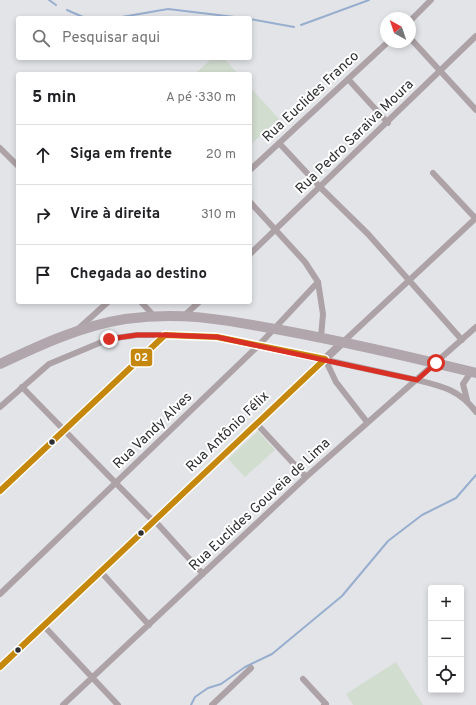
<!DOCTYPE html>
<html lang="pt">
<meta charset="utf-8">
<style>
:root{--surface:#fff;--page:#f6f6f6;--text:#202124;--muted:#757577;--line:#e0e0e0}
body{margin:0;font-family:Overpass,sans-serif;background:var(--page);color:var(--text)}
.controls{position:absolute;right:12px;bottom:12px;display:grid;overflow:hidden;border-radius:4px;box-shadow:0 2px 6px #0003}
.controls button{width:36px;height:36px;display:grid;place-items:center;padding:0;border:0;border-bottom:1px solid var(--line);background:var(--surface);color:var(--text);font:20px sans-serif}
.compass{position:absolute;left:380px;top:12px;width:36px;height:36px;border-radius:50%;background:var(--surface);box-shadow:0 2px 6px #0003;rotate:320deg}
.stop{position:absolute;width:12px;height:12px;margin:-9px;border:3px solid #d93025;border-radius:50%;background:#fff}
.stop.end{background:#d93025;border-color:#fff;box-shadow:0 1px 4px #0008}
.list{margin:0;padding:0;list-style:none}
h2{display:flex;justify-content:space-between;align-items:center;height:52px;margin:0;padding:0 16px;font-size:17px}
h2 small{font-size:13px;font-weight:400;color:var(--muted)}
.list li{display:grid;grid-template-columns:26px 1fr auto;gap:12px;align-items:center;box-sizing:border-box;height:60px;padding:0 16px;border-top:1px solid var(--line)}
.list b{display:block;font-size:15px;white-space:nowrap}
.list em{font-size:13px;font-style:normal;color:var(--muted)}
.icon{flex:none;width:22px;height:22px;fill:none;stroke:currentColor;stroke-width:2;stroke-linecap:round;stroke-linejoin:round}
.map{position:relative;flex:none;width:476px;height:705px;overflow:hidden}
.search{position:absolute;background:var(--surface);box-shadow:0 2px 6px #0003;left:16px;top:16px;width:236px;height:44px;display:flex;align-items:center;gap:10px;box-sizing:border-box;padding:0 14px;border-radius:4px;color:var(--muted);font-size:15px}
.panel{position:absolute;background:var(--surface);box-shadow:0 2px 6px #0003;left:16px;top:72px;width:236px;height:232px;border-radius:4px}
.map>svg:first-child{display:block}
.green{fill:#d1ddcf}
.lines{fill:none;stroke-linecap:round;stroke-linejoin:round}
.stream{stroke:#97aece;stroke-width:2}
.minor{stroke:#ada3a7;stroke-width:6}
.secondary{stroke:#aca2a7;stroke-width:8}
.trunk{stroke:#b0a6ac;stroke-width:10}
.bus-1-casing{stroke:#fff;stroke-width:9}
.bus-1{stroke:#c5880c;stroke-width:6}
.route{stroke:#d93025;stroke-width:5}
.bus-dot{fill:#2e2f31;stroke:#fff;stroke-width:1.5}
.labels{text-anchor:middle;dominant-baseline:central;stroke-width:4;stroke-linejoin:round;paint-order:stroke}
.street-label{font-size:14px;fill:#2e2f31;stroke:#fff}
.line-badge{stroke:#fff;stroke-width:1.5}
.badge-label{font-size:11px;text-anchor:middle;font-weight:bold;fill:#fff}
</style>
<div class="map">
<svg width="476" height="705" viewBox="0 0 476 705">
<rect width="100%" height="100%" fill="#e3e4e8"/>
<path class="green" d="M212 58H224L238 74H195Z
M250 87 279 119 250 145Z
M258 431 275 450 245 477 228 459Z
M396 662 423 705H353L346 694Z"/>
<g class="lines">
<path class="stream" d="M49 0 56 5
M67 10 83 17
M116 18 168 9 243 18
M250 19 294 27
M301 25 369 0
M191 705 195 697 208 688 221 684 245 667 272 654 342 596 388 541 422 515 456 498 476 475"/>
<path class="minor" d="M410 21 431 0
M410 38 476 110
M348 79 388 123
M279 143 320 187 368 234 462 340
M0 148 18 166
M250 170 388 42
M433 173 476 219
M250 202 305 262 318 282 323 314 321 337
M250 254 476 36
M141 302 154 316
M185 315 199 302
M78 329 108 302
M343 342 476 218
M325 359 336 382 367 422
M22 387 149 517 155 521 203 574
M467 400 463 384 471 372
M0 407 49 364 109 339 137 335H165L217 337 240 341 417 380C442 386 460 390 476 412
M256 423 306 477
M0 491 165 335
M101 572 149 625
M0 594 258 346 318 282
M43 625 118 705
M303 679 326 704 324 705
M63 705 306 477 476 327
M212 705 251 668"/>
<path class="secondary" d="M0 667 343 342"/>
<path class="trunk" d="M0 364C40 345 81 326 125 319 184 311 224 320 281 330 346 342 411 357 476 373"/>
<defs>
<path id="bus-1" d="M0 491 165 335 217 337 325 359
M0 667 325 359"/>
</defs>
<use href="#bus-1" class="bus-1-casing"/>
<use href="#bus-1" class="bus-1"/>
</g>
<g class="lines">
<path class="route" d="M109 339 137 335H165L217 337 417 380 436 363"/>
</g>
<g class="bus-dot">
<circle cx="52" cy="442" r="3.5"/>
<circle cx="141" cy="533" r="3.5"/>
<circle cx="18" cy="650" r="3.5"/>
</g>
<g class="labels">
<g class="street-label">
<text transform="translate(311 97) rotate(-43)">Rua Euclides Franco</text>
<text transform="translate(355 137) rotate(-44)">Rua Pedro Saraiva Moura</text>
<text transform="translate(153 431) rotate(-44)">Rua Vandy Alves</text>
<text transform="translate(228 432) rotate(-44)">Rua Antônio Félix</text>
<text transform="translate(260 505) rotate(-43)">Rua Euclides Gouveia de Lima</text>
</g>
</g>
<rect class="line-badge" x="130" y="348" width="23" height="19" rx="4" fill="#c5880c"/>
<g class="badge-label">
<text x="141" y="361">02</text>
</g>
</svg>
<div class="controls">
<button>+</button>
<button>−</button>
<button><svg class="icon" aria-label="locate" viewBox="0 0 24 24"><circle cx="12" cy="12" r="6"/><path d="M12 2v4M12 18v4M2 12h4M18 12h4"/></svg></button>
</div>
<svg class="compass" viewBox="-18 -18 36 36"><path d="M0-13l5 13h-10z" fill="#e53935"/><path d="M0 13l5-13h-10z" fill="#757577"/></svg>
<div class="stop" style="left:436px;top:363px"></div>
<div class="stop end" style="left:109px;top:339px"></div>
<div class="search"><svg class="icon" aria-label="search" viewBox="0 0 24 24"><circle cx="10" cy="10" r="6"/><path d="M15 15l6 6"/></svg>Pesquisar aqui</div>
<section class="panel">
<h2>5 min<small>A pé · 330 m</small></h2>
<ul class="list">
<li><svg class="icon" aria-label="ahead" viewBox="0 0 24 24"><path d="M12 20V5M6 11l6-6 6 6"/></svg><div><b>Siga em frente</b></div><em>20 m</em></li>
<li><svg class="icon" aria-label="right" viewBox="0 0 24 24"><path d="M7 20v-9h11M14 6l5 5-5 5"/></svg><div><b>Vire à direita</b></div><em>310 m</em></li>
<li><svg class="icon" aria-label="arrive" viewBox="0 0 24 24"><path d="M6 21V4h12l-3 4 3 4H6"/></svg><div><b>Chegada ao destino</b></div></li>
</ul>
</section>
</div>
